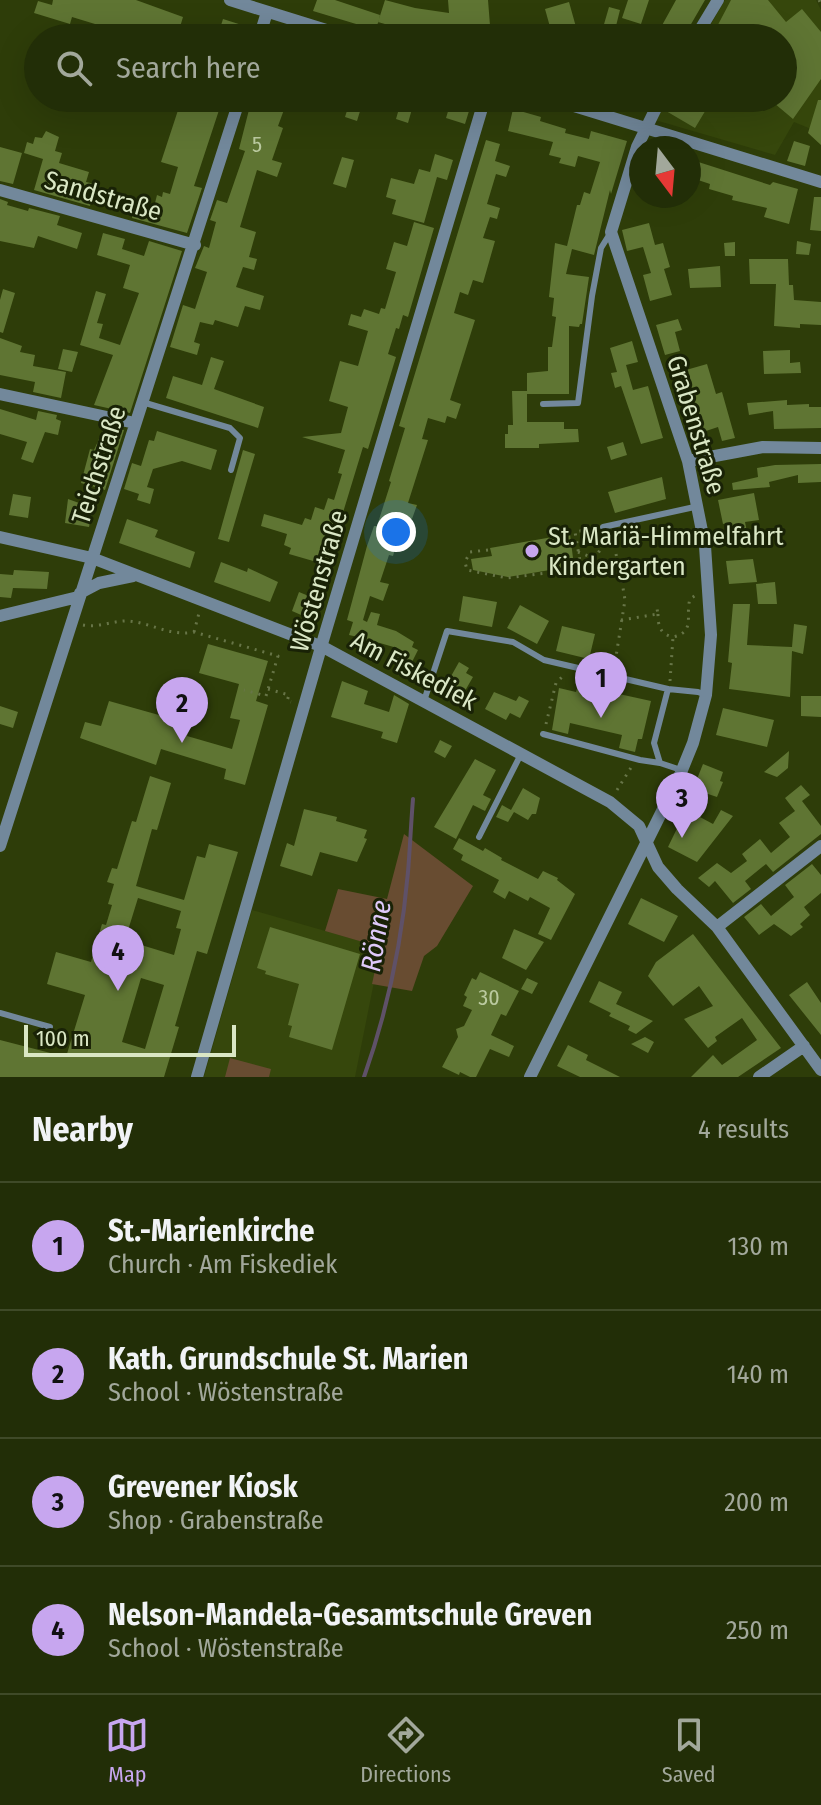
<!DOCTYPE html>
<meta charset="utf-8">
<style>
:root{--surface:#222e07;--page:#2e3a15;--text:#f1f3f6;--muted:#a2a89b;--line:#3f4a28;--accent:#c7a6ef}
body{margin:0;font-family:"Fira Sans Condensed",sans-serif;background:var(--page);color:var(--text)}
.compass{position:absolute;left:629px;top:136px;width:72px;height:72px;border-radius:50%;background:var(--surface);box-shadow:0 8px 32px #0002;rotate:164deg}
.scale{position:absolute;left:24px;bottom:20px;width:212px;box-sizing:border-box;padding-left:8px;border:4px solid #dae7c5;border-top:0;font-size:22px;line-height:28px;white-space:nowrap;color:#dae7c5;-webkit-text-stroke:6px #192206;paint-order:stroke}
.you{position:absolute;left:396px;top:532px;width:28px;height:28px;margin:-20px;border:6px solid #fff;border-radius:50%;background:#1a73e8;box-shadow:0 0 0 12px #1a73e833}
.badge{display:grid;place-items:center;width:52px;height:52px;border-radius:50%;background:var(--accent);color:#111;font-size:26px;font-weight:700}
.pin{position:absolute;translate:-50% -66px;filter:drop-shadow(0 2px 4px #0008)}
.pin::after{content:'';position:absolute;top:42px;width:28px;height:24px;background:inherit;clip-path:polygon(0 0,100% 0,50% 100%)}
.list{margin:0;padding:0;list-style:none}
h2{display:flex;justify-content:space-between;align-items:center;height:104px;margin:0;padding:0 32px;font-size:34px}
h2 small{font-size:26px;font-weight:400;color:var(--muted)}
.list li{display:grid;grid-template-columns:52px 1fr auto;gap:24px;align-items:center;box-sizing:border-box;height:128px;padding:0 32px;border-top:2px solid var(--line)}
.list b{display:block;font-size:30px;white-space:nowrap}
.list p{margin:0;font-size:26px;white-space:nowrap;color:var(--muted)}
.list em{font-size:26px;font-style:normal;color:var(--muted)}
.icon{flex:none;width:44px;height:44px;fill:none;stroke:currentColor;stroke-width:2;stroke-linecap:round;stroke-linejoin:round}
.map{position:relative;flex:none;width:821px;height:1077px;overflow:hidden}
.search{position:absolute;background:var(--surface);box-shadow:0 8px 32px #0002;left:24px;right:24px;top:24px;height:88px;display:flex;align-items:center;gap:20px;box-sizing:border-box;padding:0 28px;border-radius:44px;color:var(--muted);font-size:30px}
.sheet{height:616px;background:var(--surface)}
nav{display:flex;justify-content:space-around;align-items:center;box-sizing:border-box;height:112px;border-top:2px solid var(--line);background:var(--surface);font-size:22px;color:var(--muted)}
nav a{display:grid;justify-items:center;gap:4px}
nav .on{color:var(--accent)}
.map>svg:first-child{display:block}
.built{fill:#36470c}
.green{fill:#684c31}
.lines{fill:none;stroke-linecap:round;stroke-linejoin:round}
.stream{stroke:#5f5168;stroke-width:4}
.building{fill:#5f7533;fill-rule:evenodd}
.path{stroke:#677547;stroke-width:3;stroke-dasharray:2 6;stroke-linecap:butt}
.service{stroke:#72889b;stroke-width:6}
.minor{stroke:#72889b;stroke-width:12}
.poi-dot{fill:#c7a6ef;stroke:#192206;stroke-width:3}
.labels{text-anchor:middle;dominant-baseline:central;stroke-width:6;stroke-linejoin:round;paint-order:stroke}
.number-label{font-size:22px;fill:#bbcaa0}
.street-label{font-size:26px;fill:#dae7c5;stroke:#192206}
.poi-label{font-size:26px;fill:#dae7c5;stroke:#192206;text-anchor:start}
.water-label{font-size:28px;font-style:italic;fill:#dfc9fa;stroke:#192206}
</style>
<div class="map">
<svg width="821" height="1077" viewBox="0 0 821 1077">
<rect width="100%" height="100%" fill="#2e3d09"/>
<path class="built" d="M725 0H816L821 10V133L794 122 775 155 655 120 668 98H783V38H703Z
M252 910 381 947 355 1077H204Z"/>
<path class="green" d="M404 834 473 886 437 946 424 956 412 991 372 984 380 947 325 931 338 889 387 899Z
M230 1058 271 1069 269 1077H225Z"/>
<g class="lines">
<path class="stream" d="M364 1077C387 1012 402 941 408 872 410 848 411 823 413 799"/>
</g>
<path class="building" d="M53 0H136L183 17 177 37 142 26 140 32 118 24H110L108 33 93 29 95 24 72 17 70 24 34 13 38 1 52 5Z
M317 0H335L380 15 376 30 313 11Z
M385 0 415 8 449 13 448 0H488L491 38H408L409 31 378 22Z
M628 0H649L641 24 622 18Z
M676 0H705L683 38H655Z
M731 0H768L786 22 802 9 821 32V79L793 119 768 98H783V38H711Z
M569 2 576 27 552 34 545 9Z
M609 7 620 10 613 38H600Z
M223 19 245 26 241 38H217Z
M182 98H223L194 186 202 188 187 233 132 218 134 210 152 215 157 195 162 197 163 192 170 194 178 167 161 162Z
M252 98 285 107 278 126 283 128 272 160 282 163 277 177 257 170 240 227 256 232 249 257 257 259 254 270 243 267 236 287 264 296 260 310 245 306 238 327 215 320 213 325 200 322 194 342 200 344 197 355 170 347 183 305 195 309 207 272 195 268 204 246 209 248 216 222 210 220 217 200 227 203 245 151 239 149Z
M351 98H364L357 121 345 117Z
M452 98H473L465 124 446 118Z
M673 98H713L695 128 666 111Z
M818 100H821V145L808 133Z
M400 105 412 109 408 123 396 119Z
M513 109 541 117 540 121 566 129 565 133 589 139 591 131 627 141 611 194 610 190 594 255 572 249 566 274 589 277 582 324H580L579 327 569 326V394H527V422H564V429H578L579 442 539 444V448H505V434H508V425H513L512 391H527V373L548 371V347H552L556 317 552 316 554 298 549 297 555 243 567 246 577 205H580L584 192 590 194 600 162 578 156 575 167 559 163 561 158 549 155 553 142 508 131Z
M46 131 59 137 55 151 62 153 59 163 89 172 86 182 95 184 90 206 34 190 43 159 24 153 27 142 33 144 35 137 42 138Z
M486 140 500 144 495 161 510 166 506 177 496 174 487 204 500 208 497 219 490 217 483 238 495 241 483 283 473 280 468 295 460 292 454 313 475 320 450 400 461 404 456 419 447 416 445 423 428 418 422 439 428 440 408 503 417 505 412 519 404 517 393 556 389 555 380 582 389 584 383 601 370 596 363 620 367 622 371 612 380 614 377 625 396 631 414 642 412 647 418 650 409 668 392 659 397 648 373 641 371 646 361 643 362 638 349 635 353 622 347 620 367 546 374 526H377L391 482 389 481 405 428 399 426Z
M794 141 810 146 805 166 787 161Z
M0 147 22 153 13 184 0 181Z
M435 154 453 160 447 180 437 177 424 223 392 214 396 200 386 197 391 178 414 184 419 169 430 172Z
M342 157 354 160 346 188 333 184Z
M689 159 770 185 773 182 798 189 789 224 764 217 767 208 732 200 733 196 709 189 710 184 689 177Z
M814 197H821V231L810 230Z
M0 199 8 202 7 205 28 211 29 208 60 216 57 225 82 233 77 249 38 236 34 248 0 241Z
M414 222 434 228 408 317 403 315 399 329 396 328 388 354 396 357 368 449 363 447 327 565 289 554 291 548 284 545 287 534 261 526 264 514 302 525 305 518 311 520 315 507 324 510 328 498 334 500 342 474 338 473 345 450 302 437 341 433 348 407 329 401 340 361 358 366 368 331 348 325 351 314 361 317 364 309 379 314 381 308 385 309 396 272 386 269 394 242 407 246Z
M649 223 655 245 663 243 670 267 664 269 672 295 650 301 643 275 651 273 643 247 627 251 622 230Z
M103 233 125 239 122 249 144 256 149 241 182 251 130 413 94 405 113 355 80 345 96 291 106 294 97 323 103 324 99 338 120 345 139 293 123 288 130 265 97 255Z
M797 241 811 244 809 255 796 254Z
M735 242V256H725L724 243Z
M749 259H788L789 285H793L794 300 821 302V325L800 324V328L774 326 776 284H750Z
M720 266 721 287 690 288 688 269Z
M3 289 15 293 3 333 0 332V300Z
M678 319 682 330 675 332 680 351 665 355 656 325Z
M0 338 22 346 20 352 35 355 33 366 66 372 61 398 33 392 35 382 0 375Z
M632 341 638 362 626 365 633 390 648 386 663 438 641 444 621 386 615 388 611 373 617 372 610 348Z
M63 349 78 352 72 372 58 369Z
M790 350V363L800 362 801 373 764 374 763 351Z
M211 357 224 361 214 389 264 407 258 428 166 398 173 376 202 385Z
M707 364 716 394 722 392 735 438 722 441 718 427 703 432 694 401 688 403 679 372Z
M787 400V405L809 404V407H821V428L774 429 773 411 749 415 747 403Z
M0 409 36 420 38 411 57 415 56 419 61 421 58 435 45 432 33 463 21 459 27 442 0 434Z
M105 426 124 430 105 490 81 483 90 449 94 450Z
M157 431 217 450 211 470 182 461 153 469 147 487 154 489 150 504 137 500 139 494 124 489 132 463 141 466 149 440 154 441Z
M623 442 627 455 611 460 607 447Z
M243 450 255 454 229 542 218 539Z
M821 464V482L798 483V475L769 482 770 487 733 490 732 483 758 477 757 468 775 465Z
M662 477 666 499 615 513 608 492Z
M754 493 759 520 745 522 747 532 734 533 731 522 723 524 718 500Z
M13 494 31 497 28 518 9 515Z
M68 499 93 508 89 527 65 523Z
M127 519 158 530 155 537 195 552 190 568 119 543Z
M570 534 574 566 508 577 473 570 471 559 492 556 490 548Z
M753 559 757 582 729 584 726 561Z
M221 562 247 572 248 568 278 582 270 602 214 582Z
M14 570 49 572 47 589 13 588 11 598 0 597V574L13 575Z
M775 582 777 604H758L756 584Z
M299 592 316 599 308 618 292 611Z
M463 596 497 602 492 627 459 621Z
M733 604H750L747 645 792 647 794 624 807 626 803 654 792 651 790 697 729 689 732 663 728 662Z
M520 605 549 621 537 644 507 628Z
M562 626 595 634 589 659 556 651Z
M208 644 268 661 256 701 268 705 245 785 224 779 226 769 161 749 156 765 80 738 85 722 101 726 109 701 191 724 187 736 232 749 240 720 230 718 239 684 199 673Z
M459 662 469 668 466 673 473 677 462 696 445 687Z
M342 681 368 691 364 704 389 712 394 695 409 704 397 743 381 738 383 732 331 717Z
M578 685 651 701 642 739H638L635 752 619 748 622 735 570 723 568 734 552 730 559 688 576 692Z
M494 692 516 701 519 696 529 701 520 718 510 713 506 720 485 709Z
M801 696H821V717L801 716Z
M0 706 18 712 13 728 0 724Z
M723 708 774 720 767 747 716 735Z
M440 740 452 746 445 758 434 752Z
M789 751 788 768 777 777 764 772Z
M475 759 496 770 483 795 491 799 485 811 473 805 456 839 434 827Z
M703 764 723 772 720 781 723 782 717 797 693 789Z
M150 776 171 783 157 830 152 829 136 886 184 900 197 856 205 858 209 844 238 852 207 954 197 951 175 1026 179 1027 164 1077H0V1040L66 1057 85 995 47 984 56 952 91 962 102 924 106 925 112 905 108 904 114 884 107 882 112 868 117 869 132 821 136 822ZM138 898 181 911 176 928 181 929 174 955 125 940ZM141 978 164 985 145 1049 122 1042Z
M801 785 810 795 802 801 821 826V834L773 872 766 864 745 881 751 889 733 903 715 881 709 887 698 878 717 863 731 873 747 861 742 854 760 839 771 853 790 837 779 823 795 811 785 798Z
M523 788 540 798 536 814H532L528 820 514 812 508 822 496 817 502 805 511 810Z
M304 809 337 817 336 821 367 830 364 838 367 839 357 862 320 852 312 876 280 866 287 843 294 846Z
M686 810 696 813 698 816 713 824 721 810 733 816 697 862 668 847Z
M459 838 483 851 485 848 502 858 501 860 538 879 543 871 558 878 557 880 575 894 551 940 538 934 550 908 530 897 528 901 509 891 505 899 493 892 499 880 461 860 463 855 453 849Z
M812 864 821 875V893L804 907 810 915 800 924 803 927 791 936 774 924 759 935 744 917 761 904 771 916 794 897 785 885Z
M641 898 678 916 664 942 628 924Z
M270 927 360 954 332 1050 289 1037 292 1026 288 1025 299 984 265 974 266 971 257 968Z
M514 929 544 942 526 970 502 958Z
M693 934 781 1048 738 1077H691L713 1055 722 1065 757 1040 742 1018 715 1037 717 1041 708 1048 684 1019 713 1006 699 986 673 1006 648 976 656 962Z
M480 972 519 991 506 1016 501 1014 491 1035 514 1046 509 1057 490 1049 476 1077H470L460 1072 459 1075 442 1067 458 1037 456 1029 464 1026 472 1010 463 1006 467 997 464 995 472 978 476 980Z
M527 978 538 983 532 994 521 989Z
M599 981 622 992 616 1004 653 1021 636 1034 628 1030 630 1026 609 1016 611 1013 589 1002Z
M807 982 821 1003V1035L789 995Z
M645 1037 654 1042 648 1053 631 1044Z
M568 1045 588 1055 586 1060 620 1077H580L557 1066Z"/>
<g class="lines">
<path class="path" d="M819 0 821 4
M488 550 470 552 465 562 467 570 507 578 619 564 625 600 614 669
M578 552 593 558C601 553 602 545 599 537
M616 554 618 564
M581 567 575 532 596 528
M658 614C658 626 660 634 673 637 696 632 685 615 690 599L696 595
M621 620 658 614 657 609
M83 625C100 628 114 620 129 621 151 623 172 637 194 632L278 656 266 696 244 690
M194 632 199 613
M670 681 673 637
M268 689 289 695 287 701 291 702
M546 724 556 683 563 676
M617 790 632 766"/>
<path class="service" d="M142 402 230 428 240 438 231 470
M543 404 578 403 592 296 601 248 611 232
M603 527 699 506
M424 701 447 631 513 642 544 660 668 689
M543 734 640 760 660 763
M681 770 660 763 654 743 668 689 698 692 706 695
M479 837 521 754
M0 1013 50 1027"/>
<path class="minor" d="M230 0 352 38
M259 38 267 12
M695 38 718 0
M548 98 821 182
M0 190 195 245
M0 394 135 423
M688 461 763 447 821 448
M0 537 92 558 323 647 610 802 639 826 658 867 677 889 717 927 821 1070
M80 593 99 583 133 576
M0 616 78 597
M0 846 240 98
M717 927 821 846
M197 1077 324 637 485 98
M530 1077 680 775 693 743 706 695 711 635 705 546 688 461 611 232 637 147 661 98
M759 1077 804 1046"/>
</g>
<circle class="poi-dot" cx="532" cy="551" r="8"/>
<g class="labels">
<g class="number-label">
<text x="257" y="144">5</text>
<text x="489" y="997">30</text>
</g>
<g class="street-label">
<text transform="translate(103 196) rotate(16)">Sandstraße</text>
<text transform="translate(696 425) rotate(73)">Grabenstraße</text>
<text transform="translate(99 465) rotate(-72)">Teichstraße</text>
<text transform="translate(319 581) rotate(-74)">Wöstenstraße</text>
<text transform="translate(414 671) rotate(28)">Am Fiskediek</text>
</g>
<g class="poi-label">
<text x="548" y="536">St. Mariä-Himmelfahrt<tspan x="548" dy="30">Kindergarten</tspan></text>
</g>
<g class="water-label">
<text transform="translate(376 936) rotate(-81)">Rönne</text>
</g>
</g>
</svg>
<svg class="compass" viewBox="-18 -18 36 36"><path d="M0-13l5 13h-10z" fill="#e53935"/><path d="M0 13l5-13h-10z" fill="#a2a89b"/></svg>
<div class="scale">100 m</div>
<div class="you"></div>
<div class="pin badge" style="left:601px;top:718px">1</div>
<div class="pin badge" style="left:182px;top:743px">2</div>
<div class="pin badge" style="left:682px;top:838px">3</div>
<div class="pin badge" style="left:118px;top:991px">4</div>
<div class="search"><svg class="icon" aria-label="search" viewBox="0 0 24 24"><circle cx="10" cy="10" r="6"/><path d="M15 15l6 6"/></svg>Search here</div>
</div>
<section class="sheet">
<h2>Nearby<small>4 results</small></h2>
<ul class="list">
<li><span class="badge">1</span><div><b>St.-Marienkirche</b><p>Church · Am Fiskediek</p></div><em>130 m</em></li>
<li><span class="badge">2</span><div><b>Kath. Grundschule St. Marien</b><p>School · Wöstenstraße</p></div><em>140 m</em></li>
<li><span class="badge">3</span><div><b>Grevener Kiosk</b><p>Shop · Grabenstraße</p></div><em>200 m</em></li>
<li><span class="badge">4</span><div><b>Nelson-Mandela-Gesamtschule Greven</b><p>School · Wöstenstraße</p></div><em>250 m</em></li>
</ul>
</section>
<nav>
<a class="on"><svg class="icon" aria-label="map" viewBox="0 0 24 24"><path d="M3 6l6-2 6 2 6-2v14l-6 2-6-2-6 2zM9 4v14M15 6v14"/></svg>Map</a>
<a><svg class="icon" aria-label="directions" viewBox="0 0 24 24"><path d="M12 3l9 9-9 9-9-9zM9 14v-3h6M13 9l2 2-2 2"/></svg>Directions</a>
<a><svg class="icon" aria-label="saved" viewBox="0 0 24 24"><path d="M7 4h10v16l-5-4-5 4z"/></svg>Saved</a>
</nav>
